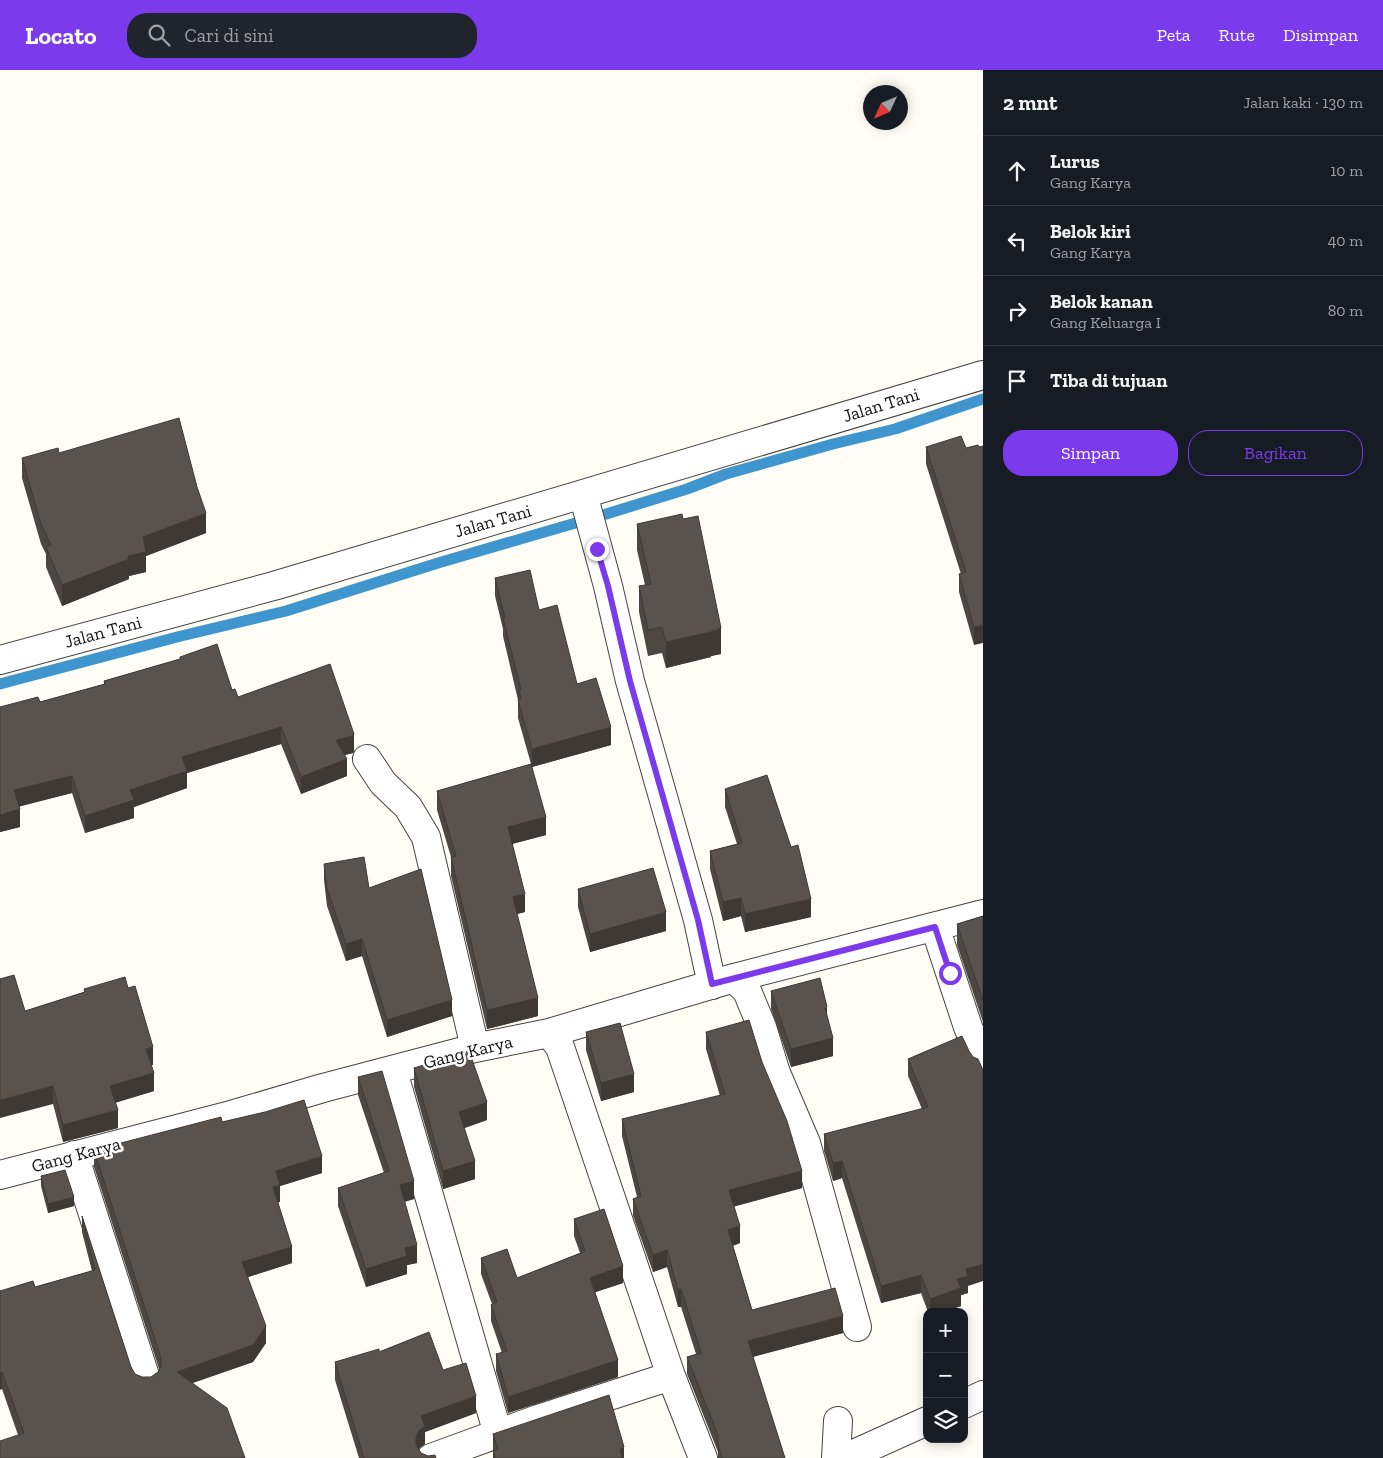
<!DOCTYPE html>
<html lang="id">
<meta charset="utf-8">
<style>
:root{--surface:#171b24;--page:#20242c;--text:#f1f3f6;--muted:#9ea1a6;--line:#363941;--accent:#7c3aed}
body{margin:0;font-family:"Zilla Slab",serif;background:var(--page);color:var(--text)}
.controls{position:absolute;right:15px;bottom:15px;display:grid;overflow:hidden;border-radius:10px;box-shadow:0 2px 12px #0003}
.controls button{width:45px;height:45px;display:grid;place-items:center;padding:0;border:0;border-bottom:1px solid var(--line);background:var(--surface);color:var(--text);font:25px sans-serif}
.compass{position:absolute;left:863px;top:15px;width:45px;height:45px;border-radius:50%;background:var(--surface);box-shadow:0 2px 12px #0003;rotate:226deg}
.stop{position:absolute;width:15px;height:15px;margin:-11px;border:4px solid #7c3aed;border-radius:50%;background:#fff}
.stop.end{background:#7c3aed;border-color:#fff;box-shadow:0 1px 5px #0008}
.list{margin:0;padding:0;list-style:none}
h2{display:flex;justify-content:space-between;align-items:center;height:65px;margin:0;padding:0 20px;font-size:21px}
h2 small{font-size:16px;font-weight:400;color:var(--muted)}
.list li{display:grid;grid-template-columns:32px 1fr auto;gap:15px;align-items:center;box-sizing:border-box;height:70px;padding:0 20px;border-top:1px solid var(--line)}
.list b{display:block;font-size:19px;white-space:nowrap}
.list p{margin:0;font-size:16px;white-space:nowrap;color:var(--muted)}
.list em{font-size:16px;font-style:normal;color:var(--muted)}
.actions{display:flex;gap:10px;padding:15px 20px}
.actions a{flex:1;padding:11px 0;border:1px solid var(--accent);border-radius:20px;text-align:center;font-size:18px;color:var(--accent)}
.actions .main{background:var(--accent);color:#fff}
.icon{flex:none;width:28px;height:28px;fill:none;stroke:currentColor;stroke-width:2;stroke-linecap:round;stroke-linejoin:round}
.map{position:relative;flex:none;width:983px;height:1388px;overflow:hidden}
header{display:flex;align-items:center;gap:30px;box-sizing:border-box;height:70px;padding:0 25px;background:var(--accent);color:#fff}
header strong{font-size:24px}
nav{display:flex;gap:28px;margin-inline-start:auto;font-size:18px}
.search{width:350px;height:45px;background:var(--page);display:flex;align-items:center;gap:12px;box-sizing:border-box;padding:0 18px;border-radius:20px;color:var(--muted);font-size:19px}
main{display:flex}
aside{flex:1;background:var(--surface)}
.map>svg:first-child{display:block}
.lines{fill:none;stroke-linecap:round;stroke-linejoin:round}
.stream{stroke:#3f96cf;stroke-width:11}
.street-casing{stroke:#444;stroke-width:30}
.street{stroke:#fff;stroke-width:28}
.wall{fill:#4d4742}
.shaded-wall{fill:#3f3936}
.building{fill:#5a524d;stroke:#3f3936}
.route{stroke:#7c3aed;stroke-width:6}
.labels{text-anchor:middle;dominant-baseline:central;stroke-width:5;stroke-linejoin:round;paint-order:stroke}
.street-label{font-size:18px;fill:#111;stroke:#fff}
</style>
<header>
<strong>Locato</strong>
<div class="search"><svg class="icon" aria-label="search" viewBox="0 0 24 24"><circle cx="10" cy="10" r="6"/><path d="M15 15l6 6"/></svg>Cari di sini</div>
<nav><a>Peta</a><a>Rute</a><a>Disimpan</a></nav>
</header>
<main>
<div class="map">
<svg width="983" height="1388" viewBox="0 0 983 1388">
<rect width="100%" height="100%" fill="#fffdf5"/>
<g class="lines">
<path class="stream" d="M0 614 181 566 286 541 438 493 603 445 687 419 726 404 833 374 895 359 983 329"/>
<defs>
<path id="street" d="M583 424 608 516 630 611 698 850 712 915
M0 590 277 515 983 305
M367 689 383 713 408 737 426 767 475 978
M935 857 968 957 983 992
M734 908 747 921 762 957 776 1003 806 1073 857 1257
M549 963 560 977 671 1306 703 1388
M393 1001 498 1364
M74 1085 146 1309
M0 1105 231 1045 323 1018 475 978 549 963 734 908 983 844
M964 1334 983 1325
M431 1388 538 1349 671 1306
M836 1388 838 1351
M845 1388 927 1351"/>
</defs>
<use href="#street" class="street-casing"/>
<use href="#street" class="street"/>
</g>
<path class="wall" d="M978 375 974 575 959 522V504H961L926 394V377L966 378Z
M59 383 206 463 146 486V502L129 506V509L62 536 46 497V484L41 474 22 408V388Z
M637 454 721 584 711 586V587L666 598 662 583 648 586 639 542V516L645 515 637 480Z
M495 508 539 540 577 614 611 675 532 697 546 765 512 774 525 842 517 844 538 946 487 959 451 806V787L437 740V721L531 694 518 648V630L503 566V559L495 526Z
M180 587 232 620 238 627 354 681 353 683 345 685 347 706 301 724 281 674 187 703V718L134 737V748L85 763 72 723 19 736 20 757 0 762 40 632 104 614V611L180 589Z
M725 719 811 847 745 862 741 846 723 851 710 799V781L737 774 725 737Z
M324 794 369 818 452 946 387 967 362 886 346 891 327 836 324 810Z
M578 819 666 861 590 882 578 837Z
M983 846V952L957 875V854Z
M84 919 153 995H151L154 1021 115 1033 118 1058 63 1072 53 1034 25 941 84 922Z
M771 921 827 947 833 986 791 997 771 939Z
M586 962 634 1022 601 1031 586 980Z
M706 962 762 992 802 1118 734 1136 740 1173 733 1176 752 1240 843 1263 753 1287 785 1388H718V1382L687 1304V1287L696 1284 681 1237H678L667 1197 653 1202 633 1146V1129L637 1127 622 1066V1049L720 1026 706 979Z
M962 966 968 1223 961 1225V1236L943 1242H928L921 1223 881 1233 842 1108 833 1111 824 1081V1064L922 1039 908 1006V989Z
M414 998 487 1050 464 1058 475 1109 443 1119 414 1017Z
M358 1007 414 1129 404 1132 417 1193 407 1195V1204L366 1217 338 1136V1118L384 1103 358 1025Z
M222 1052 322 1103 280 1116V1132H278L292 1193 248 1207 266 1273 253 1292 193 1313 18 1365 2 1319 0 1221 35 1217 92 1201 82 1162V1146L131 1297 135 1304 142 1307H151L158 1302 159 1299 94 1097V1080Z
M41 1106 74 1136 48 1143 41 1116Z
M574 1149 623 1213 595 1222 618 1307 508 1343 496 1301V1284L502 1283 491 1251V1235L492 1234 481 1204V1188L517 1208 580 1183 574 1166Z
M379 1282 443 1300 476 1343 425 1362V1374L419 1379 421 1383 428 1386 436 1388H359L335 1310V1292Z
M493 1364 624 1388H493Z"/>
<path class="shaded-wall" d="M206 443V463L146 486V502L129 506V509L62 536V515L128 486 143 467Z
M983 555V573L974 575V557Z
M721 558V584L711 586V587L666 598V572Z
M281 657V674L187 703V718L134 737V748L85 763V746L130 720 182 687Z
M611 657V675L532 697V679Z
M354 664V681L353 683 336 687V670Z
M347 689V706L301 724V707Z
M72 706V723L14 738V720Z
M20 739V757L0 762V745Z
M546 747V765L508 775V757Z
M525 824V842L513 845V827Z
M741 828V846L723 851V832Z
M811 829V847L745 862V844Z
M666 842V861L590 882V864Z
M362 869V886L346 891V874Z
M538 928V946L487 959V940Z
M452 930V946L387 967V950Z
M827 937V955L825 938Z
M833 968V986L791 997V979Z
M153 977V995L146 997V979Z
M154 1003V1021L110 1034V1016Z
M634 1004V1022L601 1031V1013Z
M53 1016V1034L0 1048V1030Z
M487 1032V1050L459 1060V1042Z
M118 1040V1058L63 1072V1055Z
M322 1086V1103L280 1116V1132L273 1133V1117L276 1101Z
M475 1091V1109L443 1119V1101Z
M842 1091V1108L833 1111V1093Z
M802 1101V1118L729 1138V1120Z
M414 1111V1129L400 1133V1115Z
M74 1127V1136L48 1143V1134Z
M740 1156V1173L728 1177V1160Z
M417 1175V1193L407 1195V1204L366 1217V1199L405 1178Z
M292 1177V1193L242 1209V1192Z
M667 1180V1197L653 1202V1185Z
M983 1194V1211L968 1216V1223L961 1225V1236L943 1242H930V1229L966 1199Z
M623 1196V1213L590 1224V1208Z
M921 1205V1223L881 1233V1216Z
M681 1219V1237H678V1220Z
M843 1246V1263L748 1288V1271Z
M266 1256V1273L253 1292 177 1318V1302Z
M618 1290V1307L508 1343V1327Z
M2 1302V1319L0 1320V1303Z
M476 1326V1343L425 1362V1374L419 1378 416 1385V1367L421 1346Z
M624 1377V1388H620V1379Z"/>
<path class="building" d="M179 348 197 417 206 443 143 467 146 482 128 486 129 489 62 515 46 477 51 475 41 454 22 388 58 378 59 383Z
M961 366 966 378 978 375 979 377 983 376V555L974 557 959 504 966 502 926 377Z
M682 444 683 449 698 446 721 558 710 560 711 562 666 572 662 557 648 560 639 516 651 514 637 454Z
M530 500 539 540 557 535 577 614 596 608 611 657 532 679 518 630 521 629 519 620H521L503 548H505L495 508Z
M217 574 232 620 235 619 238 627 330 594 354 664 353 666 336 670 347 689 301 707 281 657 182 687 187 701 130 720 134 730 85 746 72 706 14 720 20 739 0 745V637L38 627 40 632 105 614 104 611 180 589V587Z
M531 694 546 747 508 757 525 824 513 827 538 928 487 940 451 787 456 786 437 721Z
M767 705 791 777 798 775 811 829 745 844 741 828 723 832 710 781 742 773 725 719Z
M364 787 369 818 421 799 452 930 387 950 362 869 346 874 327 819 324 794Z
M653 798 666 842 590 864 578 819Z
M983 846V931L957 854Z
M14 905 25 941 85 922 84 919 125 907 128 918 135 916 153 977 146 979 154 1003 110 1016 118 1040 63 1055 53 1016 0 1030V909Z
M820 908 827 937 825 938 833 968 791 979 771 921Z
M749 950 762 992 787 1051 802 1101 729 1120 740 1156 728 1160 752 1240 835 1218 843 1246 748 1271 785 1388H722L718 1375V1365L687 1287 701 1283 681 1219 678 1220 667 1180 653 1185 633 1129 641 1126 622 1049 725 1024 706 962Z
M620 953 634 1004 601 1013 586 962Z
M962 966 969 981 973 987 978 989 983 1000V1194L966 1199 968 1206 957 1209 961 1218 930 1229 921 1205 881 1216 842 1091 833 1093 824 1064 928 1037 908 989Z
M469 981 487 1032 459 1042 475 1091 443 1101 414 998Z
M382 1001 414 1111 400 1115 417 1175 405 1178 407 1186 366 1199 338 1118 389 1101 358 1007Z
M304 1030 322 1086 276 1101 280 1115 273 1117 292 1177 242 1192 266 1256 253 1275 177 1302 227 1338 245 1388H0V1371L24 1363 2 1302 0 1303V1221L33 1211 35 1217 95 1200 82 1146 131 1297 135 1304 142 1307H151L158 1302 161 1296V1288L94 1080 221 1047 222 1052 265 1042Z
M65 1100 74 1127 48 1134 41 1106Z
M604 1139 623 1196 590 1208 618 1290 508 1327 496 1284 507 1281 491 1235 497 1232 481 1188 507 1179 517 1208 581 1183 585 1181 574 1149Z
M429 1262 443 1300 466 1293 476 1326 421 1346 425 1356 419 1361 416 1367V1375L421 1383 428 1386 435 1385 436 1388H364L335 1292 379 1279V1282Z
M609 1325 624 1377 620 1379 622 1388H493L495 1387 493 1381 498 1379 493 1364Z"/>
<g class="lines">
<path class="route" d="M597 479 608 516 630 611 698 850 712 914 935 857 950 903"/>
</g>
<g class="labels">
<g class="street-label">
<text transform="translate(881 335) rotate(-17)">Jalan Tani</text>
<text transform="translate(493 451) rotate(-16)">Jalan Tani</text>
<text transform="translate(103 562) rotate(-15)">Jalan Tani</text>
<text transform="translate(468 982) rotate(-14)">Gang Karya</text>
<text transform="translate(76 1085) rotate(-15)">Gang Karya</text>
</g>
</g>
</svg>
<div class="controls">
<button>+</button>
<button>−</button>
<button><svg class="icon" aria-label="layers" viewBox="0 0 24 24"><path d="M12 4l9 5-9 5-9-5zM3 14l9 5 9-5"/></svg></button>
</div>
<svg class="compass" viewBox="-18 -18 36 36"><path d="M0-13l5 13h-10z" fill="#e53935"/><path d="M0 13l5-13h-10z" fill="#9ea1a6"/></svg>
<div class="stop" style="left:950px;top:903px"></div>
<div class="stop end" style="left:597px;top:479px"></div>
</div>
<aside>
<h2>2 mnt<small>Jalan kaki · 130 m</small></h2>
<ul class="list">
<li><svg class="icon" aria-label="ahead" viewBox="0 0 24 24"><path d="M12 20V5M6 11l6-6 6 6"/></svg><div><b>Lurus</b><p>Gang Karya</p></div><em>10 m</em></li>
<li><svg class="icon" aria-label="left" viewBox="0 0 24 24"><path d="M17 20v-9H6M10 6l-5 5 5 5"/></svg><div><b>Belok kiri</b><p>Gang Karya</p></div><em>40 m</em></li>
<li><svg class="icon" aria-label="right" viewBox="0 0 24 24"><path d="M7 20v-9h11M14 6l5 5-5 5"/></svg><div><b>Belok kanan</b><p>Gang Keluarga I</p></div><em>80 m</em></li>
<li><svg class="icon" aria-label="arrive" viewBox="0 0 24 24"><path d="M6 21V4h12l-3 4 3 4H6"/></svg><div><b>Tiba di tujuan</b></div></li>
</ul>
<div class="actions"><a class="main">Simpan</a><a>Bagikan</a></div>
</aside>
</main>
